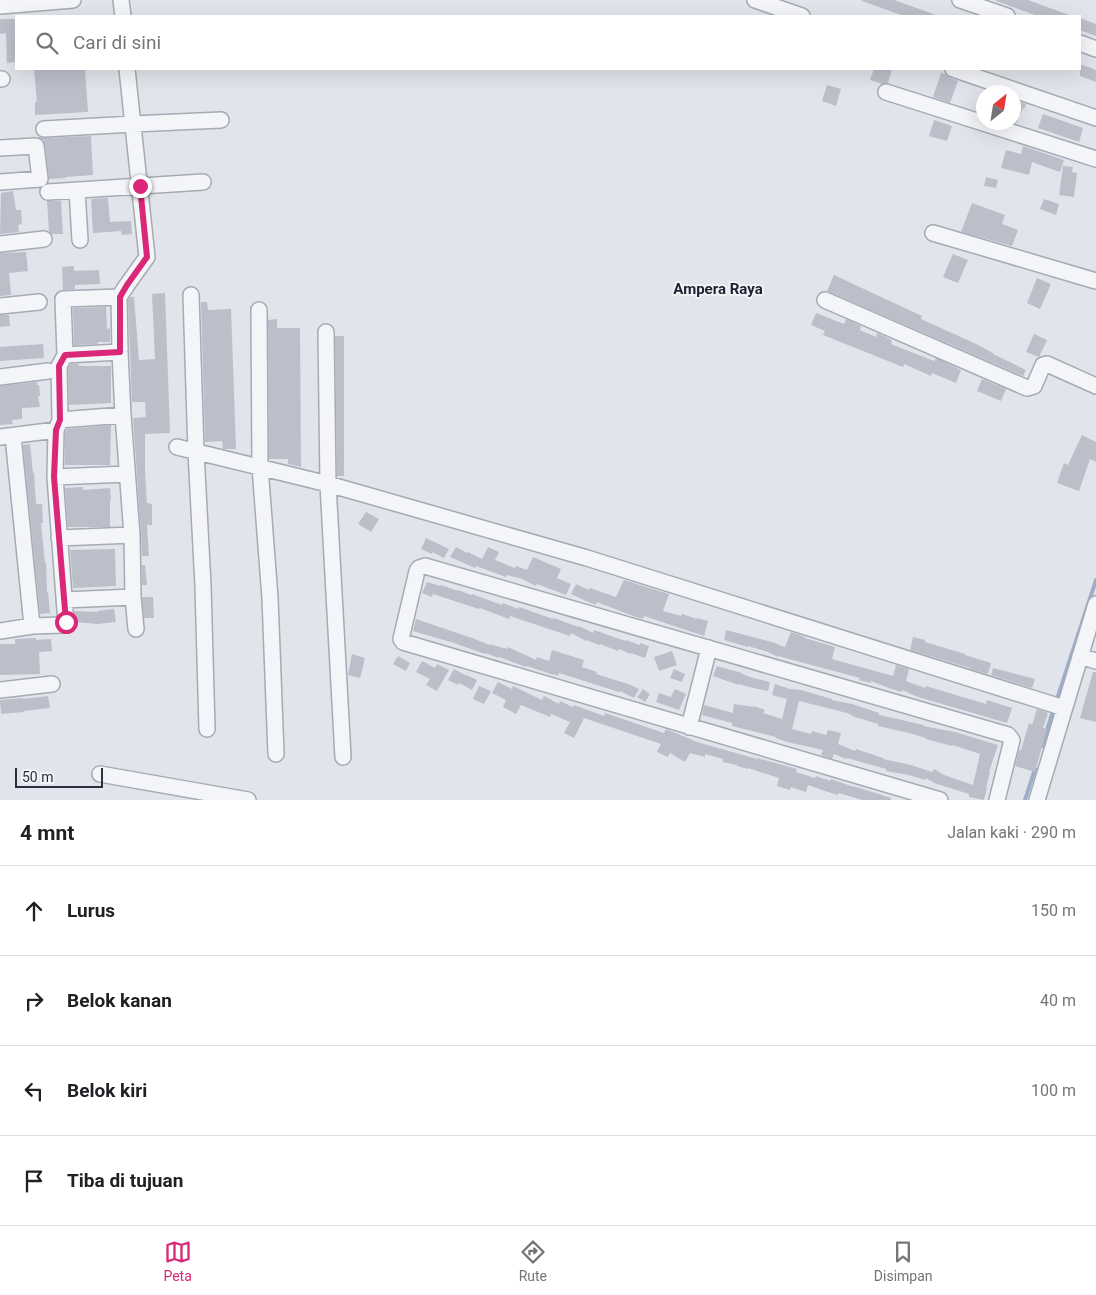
<!DOCTYPE html>
<html lang="id">
<meta charset="utf-8">
<style>
:root{--surface:#fff;--page:#f6f6f6;--text:#202124;--muted:#757577;--line:#e0e0e0;--accent:#db2777}
body{margin:0;font-family:Roboto,sans-serif;background:var(--page);color:var(--text)}
.compass{position:absolute;left:976px;top:85px;width:45px;height:45px;border-radius:50%;background:var(--surface);box-shadow:0 5px 20px #0002;rotate:30deg}
.scale{position:absolute;left:15px;bottom:12px;width:88px;box-sizing:border-box;padding-left:5px;border:2px solid #293042;border-top:0;font-size:14px;line-height:18px;white-space:nowrap;color:#293042;-webkit-text-stroke:4px #f1f3f7;paint-order:stroke}
.stop{position:absolute;width:15px;height:15px;margin:-11px;border:4px solid #db2777;border-radius:50%;background:#fff}
.stop.end{background:#db2777;border-color:#fff;box-shadow:0 1px 5px #0008}
.list{margin:0;padding:0;list-style:none}
h2{display:flex;justify-content:space-between;align-items:center;height:65px;margin:0;padding:0 20px;font-size:21px}
h2 small{font-size:16px;font-weight:400;color:var(--muted)}
.list li{display:grid;grid-template-columns:32px 1fr auto;gap:15px;align-items:center;box-sizing:border-box;height:90px;padding:0 20px;border-top:1px solid var(--line)}
.list b{display:block;font-size:19px;white-space:nowrap}
.list em{font-size:16px;font-style:normal;color:var(--muted)}
.icon{flex:none;width:28px;height:28px;fill:none;stroke:currentColor;stroke-width:2;stroke-linecap:round;stroke-linejoin:round}
.map{position:relative;flex:none;width:1096px;height:800px;overflow:hidden}
.search{position:absolute;background:var(--surface);box-shadow:0 5px 20px #0002;left:15px;right:15px;top:15px;height:55px;display:flex;align-items:center;gap:12px;box-sizing:border-box;padding:0 18px;border-radius:0px;color:var(--muted);font-size:19px}
.sheet{height:425px;background:var(--surface)}
nav{display:flex;justify-content:space-around;align-items:center;box-sizing:border-box;height:70px;border-top:1px solid var(--line);background:var(--surface);font-size:14px;color:var(--muted)}
nav a{display:grid;justify-items:center;gap:2px}
nav .on{color:var(--accent)}
.map>svg:first-child{display:block}
.lines{fill:none;stroke-linecap:round;stroke-linejoin:round}
.stream{stroke:#9caeca;stroke-width:4}
.building{fill:#bcbfca;fill-rule:evenodd}
.minor-casing{stroke:#a6aab4;stroke-width:18}
.minor{stroke:#f4f5f8;stroke-width:15}
.route{stroke:#db2777;stroke-width:6}
.labels{text-anchor:middle;dominant-baseline:central;stroke-width:4;stroke-linejoin:round;paint-order:stroke}
.quarter-label{font-size:15px;font-weight:bold;fill:#1c2133;stroke:#f1f3f7}
</style>
<div class="map">
<svg width="1096" height="800" viewBox="0 0 1096 800">
<rect width="100%" height="100%" fill="#e1e4ea"/>
<g class="lines">
<path class="stream" d="M1058 696 1096 580
M1042 746 1052 714
M1025 800 1035 769"/>
</g>
<path class="building" d="M862 0H894L936 15V16H904L862 1Z
M996 0H1028L1069 15V16H1038L996 1Z
M1080 18 1096 24V36L1080 30Z
M0 19H16V62L7 63 6 33 0 34Z
M1080 64 1096 70V82L1080 76Z
M45 69H85L88 112 35 115V102H37L34 70Z
M874 69H892L888 83 882 84 870 80Z
M941 73 945 74 950 78 958 81 950 103 933 97Z
M827 85 841 89 836 106 822 101Z
M1014 100 1026 104 1024 109 1023 108 1016 124 1014 123Z
M1043 114 1083 128 1079 142 1038 128Z
M934 120 952 126 947 141 929 136Z
M91 136 93 175 65 177 66 178 49 179 45 145 43 140 38 137 45 138Z
M1023 146 1064 160 1060 172 1032 162 1029 175 1001 168 1006 150 1021 154Z
M1063 166 1073 167 1072 172 1077 173 1074 197 1059 195Z
M986 177 998 180 996 188 984 186Z
M13 191 16 210H21L22 224 18 225 19 232 0 234 1 193Z
M108 198 110 222 131 221 132 234 122 235 121 231 93 233 91 199Z
M1044 199 1059 204 1056 215 1040 209Z
M47 201H61L63 234H52L49 232Z
M972 203 1005 215 1002 224 1018 230 1012 246 961 232Z
M26 252 28 271 9 273 11 295 0 296V253Z
M953 254 968 260 958 283 943 277Z
M74 266V271L99 270 100 284 75 285V289L63 290 62 267Z
M834 275 922 316 921 319 976 344 993 353V354L1026 370 1023 376 827 291Z
M1037 278 1051 284 1040 309 1027 303Z
M165 293 170 433 145 434V471L147 503 152 504V525H147L149 556H142L141 534 133 418 146 417 145 402H132L128 300 130 297H134L139 360 155 359 152 294Z
M201 302H207L208 310 231 309 236 449H223L222 441 205 442Z
M106 307 107 329 110 328V342H98V344L74 345 73 308Z
M816 313 844 324 846 319 861 326 860 330 876 337 877 333 892 340 891 344 934 361 936 358 961 370 956 383 932 373 931 376 904 364 903 367 823 335 825 331 811 325Z
M0 315H9L10 326 0 327Z
M277 319V328H300L301 467 288 464V459H269L268 320Z
M1034 334 1047 340 1039 357 1026 352Z
M335 336H344V476H337Z
M43 344 44 358 0 361V347Z
M71 364H79V366H111V403L69 405 68 368Z
M982 379 1006 389 1001 401 977 391Z
M37 382V385H39L40 396H38L40 407 22 408V419L12 420 13 424 0 425V386Z
M111 425 110 465H65V432L67 429Z
M1082 435 1096 442V462L1090 459 1079 491 1057 483 1064 463 1068 465Z
M30 444 33 473H34L36 504H42L43 523H41L45 563H46L47 592H48L50 613 40 614 23 445Z
M83 487V490L110 488 111 500H110V527H68L65 488Z
M366 512 379 519 371 532 358 524Z
M426 538 449 549 444 558 432 552V554L421 549Z
M456 547 467 553 468 552 482 559 488 547 499 552 495 560 515 568 516 566 527 570 533 557 561 569 557 578 571 584 566 595 537 584 536 586 522 579 507 575 506 577 476 566 475 568 450 557Z
M115 549 116 586 73 588 70 550Z
M142 565H145L147 585H142Z
M624 580 669 594 663 611 681 616 682 614 697 619V618L708 621 704 636 644 616 643 619 633 616 597 602 596 605 586 601 571 594 576 584 589 590 590 588 616 597Z
M427 582 440 586 441 585 458 591V590L471 595 472 594 502 605 503 603 518 609 519 607 553 619 554 618 578 627 579 626 593 633 594 630 625 641 626 640 640 645V643L649 646 645 658 631 653V654L619 649 618 651 600 644 599 645 586 640V641L571 633 570 636 510 616 509 619 480 608 479 609 433 594 432 597 422 593Z
M142 597H153L154 618H144Z
M114 609 116 622 97 624 75 622 74 611 98 612 97 611Z
M416 619 472 638 490 645V644L507 649 508 647 536 660 537 657 549 661 552 650 584 660 582 667 597 672 596 674 628 684 639 689 634 698 620 691 619 692 559 673 558 676 554 674V675L527 666 526 667 499 657V658L485 653V654L454 643 413 631Z
M726 630 772 642 785 647 791 632 805 637V638L835 647 832 659 893 676 896 665 909 669 906 681 925 688 926 686 986 704 987 700 1012 708 1007 723 918 697 902 690 901 692 889 688 871 681V683L859 680 860 678 778 656V657L768 652 748 646V647L724 640Z
M913 637 925 640V642L965 654V655L991 663 988 674 970 669V668L910 650Z
M36 638V640L51 639 52 651 39 652 40 674 0 675V644H15V639Z
M672 651 677 665 659 671 654 657Z
M352 654 365 658 360 678 348 675Z
M398 656 410 663 406 671 393 664Z
M422 661 435 668 437 664 449 670 437 691 426 685 430 679 416 672Z
M717 666 742 673V674L753 678 770 682 768 691 749 687 739 684V685L727 681 713 676Z
M993 668 1035 679 1032 688 991 675Z
M454 669 467 676V675L477 680 472 690 459 683 458 685 448 680Z
M674 669 685 674 682 682 670 678Z
M1093 672H1096V722L1080 718Z
M498 682 512 689 513 686 542 700 544 696 559 704 560 701 573 707 574 705 604 716 605 713 664 733 666 729 697 742 757 759V758L783 765 797 769 796 772 815 778 816 776 830 781 831 779 851 786 860 788 891 798V800H862L839 793 838 795 825 791 808 785 806 792 791 787 790 790 777 786 779 778 748 768V769L737 766V765L723 762V759L705 754V757L690 753 685 762 670 753 668 757 657 752 661 744 584 718 574 738 564 733 570 722 551 714 550 717 521 705 516 714 503 707 506 700 492 693Z
M775 684 790 689 801 690 832 699V700L852 704 879 713V715L924 725 923 726 955 732 998 745 989 772H990L986 788H987L984 800 969 797V794L934 783 926 778 925 780 909 775 886 771V769L847 758 846 759 834 754 832 759 821 755 823 750 787 742 776 738V737L732 726V723L702 715 704 705 733 713 734 704 754 707V706L765 710 763 713 782 719 787 699 772 695ZM799 701 847 713 852 715V716L878 724V726L909 733 926 738V739L952 746 953 745 980 754 973 785 944 775 934 769 932 772 911 765 883 759V758L856 749 855 751 838 744 841 733 828 730 826 735 812 731 811 734 792 729Z
M479 686 491 691 484 704 473 699Z
M643 689 650 694 645 702 637 697Z
M675 689 686 694 679 710 656 702 659 693 671 697Z
M48 696 50 708 24 711V712L1 714 0 700 23 698V699Z
M1037 709 1048 713 1043 728 1047 729 1035 772 1015 766 1019 750H1021L1029 723 1032 725Z"/>
<g class="lines">
<defs>
<path id="minor" d="M121 0 123 16
M755 0 802 16
M960 0 1007 16
M0 6 73 0
M1080 43 1096 49
M127 69 147 257 127 285 119 297 120 352 123 415 132 535 133 597 136 629
M953 69 1096 118
M0 79H2
M886 92 1096 159
M44 129 133 124 221 120
M0 148 36 146 40 179 0 182
M77 190 80 240
M48 192 203 182
M933 233 1096 281
M0 244 44 239
M191 295 196 452 203 586 207 729
M825 300 1027 388 1034 386 1043 365 1047 364 1096 386
M0 306 39 302
M259 310 260 467 270 598 276 754
M326 332 328 484 343 757
M65 355 120 352
M0 377 48 371
M60 420 123 415
M13 436 32 626
M0 437 56 430
M177 447 328 484 587 558 1064 708
M55 477 127 474
M59 538 132 535
M64 600 133 597
M0 631 32 626 64 625 66 624 55 477 56 430 60 420 59 366 65 355 63 299 119 297
M1080 656 1096 661
M0 690 52 684
M689 727 709 648
M100 774 248 800
M940 800 403 642 401 639 417 571 419 568 425 566 1008 735 1012 740 997 800
M1037 800 1096 604"/>
</defs>
<use href="#minor" class="minor-casing"/>
<use href="#minor" class="minor"/>
</g>
<g class="lines">
<path class="route" d="M66 622 54 477 56 430 60 420 59 366 65 355 120 352V297L127 285 147 257 140 186"/>
</g>
<g class="labels">
<g class="quarter-label">
<text x="718" y="289">Ampera Raya</text>
</g>
</g>
</svg>
<svg class="compass" viewBox="-18 -18 36 36"><path d="M0-13l5 13h-10z" fill="#e53935"/><path d="M0 13l5-13h-10z" fill="#757577"/></svg>
<div class="scale">50 m</div>
<div class="stop" style="left:66px;top:622px"></div>
<div class="stop end" style="left:140px;top:186px"></div>
<div class="search"><svg class="icon" aria-label="search" viewBox="0 0 24 24"><circle cx="10" cy="10" r="6"/><path d="M15 15l6 6"/></svg>Cari di sini</div>
</div>
<section class="sheet">
<h2>4 mnt<small>Jalan kaki · 290 m</small></h2>
<ul class="list">
<li><svg class="icon" aria-label="ahead" viewBox="0 0 24 24"><path d="M12 20V5M6 11l6-6 6 6"/></svg><div><b>Lurus</b></div><em>150 m</em></li>
<li><svg class="icon" aria-label="right" viewBox="0 0 24 24"><path d="M7 20v-9h11M14 6l5 5-5 5"/></svg><div><b>Belok kanan</b></div><em>40 m</em></li>
<li><svg class="icon" aria-label="left" viewBox="0 0 24 24"><path d="M17 20v-9H6M10 6l-5 5 5 5"/></svg><div><b>Belok kiri</b></div><em>100 m</em></li>
<li><svg class="icon" aria-label="arrive" viewBox="0 0 24 24"><path d="M6 21V4h12l-3 4 3 4H6"/></svg><div><b>Tiba di tujuan</b></div></li>
</ul>
</section>
<nav>
<a class="on"><svg class="icon" aria-label="map" viewBox="0 0 24 24"><path d="M3 6l6-2 6 2 6-2v14l-6 2-6-2-6 2zM9 4v14M15 6v14"/></svg>Peta</a>
<a><svg class="icon" aria-label="directions" viewBox="0 0 24 24"><path d="M12 3l9 9-9 9-9-9zM9 14v-3h6M13 9l2 2-2 2"/></svg>Rute</a>
<a><svg class="icon" aria-label="saved" viewBox="0 0 24 24"><path d="M7 4h10v16l-5-4-5 4z"/></svg>Disimpan</a>
</nav>
